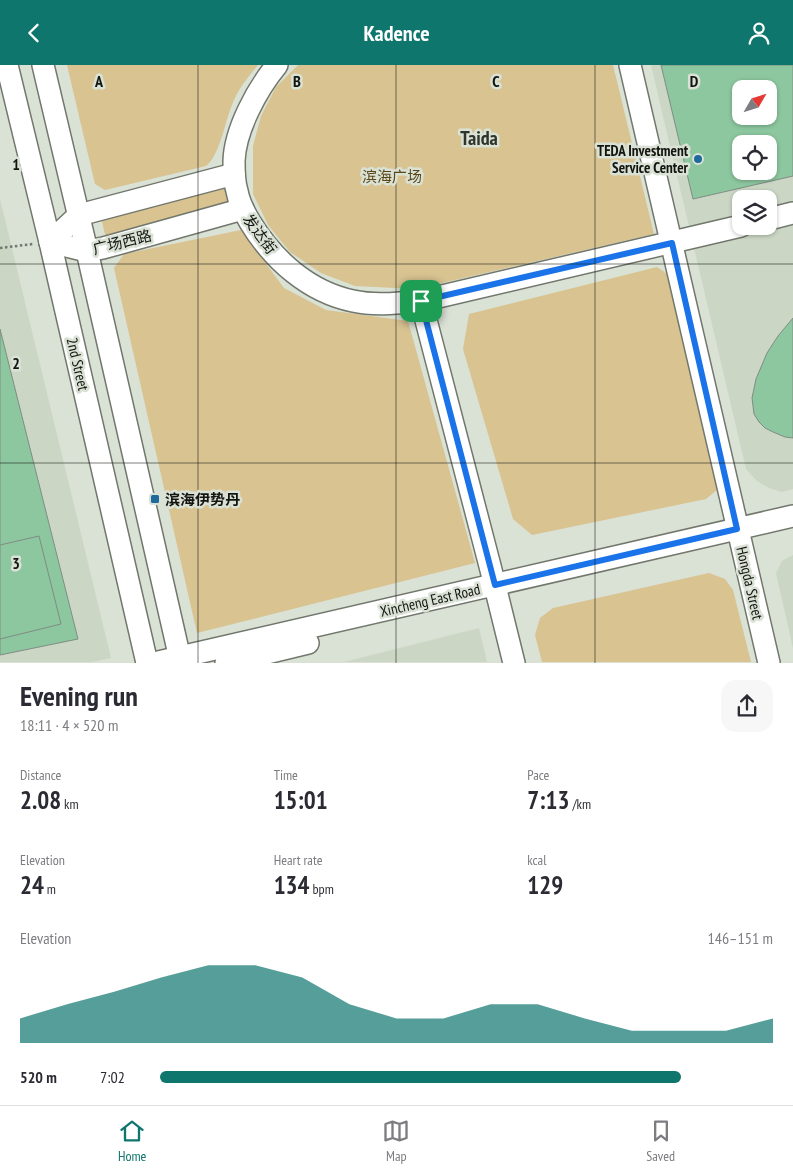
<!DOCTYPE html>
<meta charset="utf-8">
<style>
body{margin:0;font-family:"PT Sans Narrow","Noto Sans SC",sans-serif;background:#f7f7f7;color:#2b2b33;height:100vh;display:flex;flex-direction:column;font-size:19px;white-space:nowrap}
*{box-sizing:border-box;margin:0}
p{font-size:16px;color:#7c7c81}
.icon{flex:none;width:28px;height:28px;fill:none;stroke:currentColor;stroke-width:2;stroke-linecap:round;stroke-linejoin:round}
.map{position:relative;height:598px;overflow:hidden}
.details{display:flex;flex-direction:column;background:#fff;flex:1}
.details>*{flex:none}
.needle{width:32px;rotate:51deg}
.buttons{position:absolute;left:732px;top:15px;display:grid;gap:10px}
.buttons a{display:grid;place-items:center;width:45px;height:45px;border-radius:10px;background:#fff;box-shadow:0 1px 4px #0004;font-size:25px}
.pin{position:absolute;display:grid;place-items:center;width:42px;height:42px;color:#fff;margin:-21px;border-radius:10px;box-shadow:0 2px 8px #0006}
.round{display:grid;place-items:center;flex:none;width:52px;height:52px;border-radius:15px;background:#f7f7f7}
.summary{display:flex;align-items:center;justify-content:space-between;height:85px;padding:0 20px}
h1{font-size:28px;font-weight:800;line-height:38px}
.metrics{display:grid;grid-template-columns:repeat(3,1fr);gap:8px;height:85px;padding:5px 20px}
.metrics div{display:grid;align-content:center}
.metrics b{font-size:25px;font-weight:800}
.metrics small{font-size:14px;font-weight:400}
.metrics p{font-size:14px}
.chart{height:140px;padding:10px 20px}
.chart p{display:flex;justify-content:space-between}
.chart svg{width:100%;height:90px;margin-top:5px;fill:#0f766e;opacity:.7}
ul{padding:0 20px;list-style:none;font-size:16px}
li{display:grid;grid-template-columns:80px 60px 1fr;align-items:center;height:38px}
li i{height:12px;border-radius:6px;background:#0f766e}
header{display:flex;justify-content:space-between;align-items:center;height:65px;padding:0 20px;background:#0f766e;color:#fff;font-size:22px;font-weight:800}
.menu{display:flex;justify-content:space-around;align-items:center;height:70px;border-top:1px solid #e1e1e2;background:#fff;font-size:14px;color:#7c7c81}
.menu a{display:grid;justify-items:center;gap:2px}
.menu .on{color:#0f766e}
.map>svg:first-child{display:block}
</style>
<header><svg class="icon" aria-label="back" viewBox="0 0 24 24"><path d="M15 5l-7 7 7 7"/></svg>Kadence<svg class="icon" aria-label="person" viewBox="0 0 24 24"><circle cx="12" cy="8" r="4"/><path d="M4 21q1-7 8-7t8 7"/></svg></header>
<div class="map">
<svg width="793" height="598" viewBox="0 0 793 598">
<rect width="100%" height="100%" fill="#dae1d5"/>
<g fill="#cbd7c4" fill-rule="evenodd">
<path d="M651 0H793V424L782 427 769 423 757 416 746 404ZM741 24H769V51H741ZM741 79H769V106H741ZM741 134H769V161H741Z"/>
<path d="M0 134 111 593 92 597H0Z"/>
<path d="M793 490V583L776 508 782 496Z"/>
<path d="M479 563 487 597H344Z"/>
</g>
<g fill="#d8c391">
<path d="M67 0H258C248 12 237 25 232 40 225 56 220 90 206 101L105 125 95 119Z"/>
<path d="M298 0H613L654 169 416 224 355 221 321 208 290 187 268 160 253 129V81L261 51 276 22Z"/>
<path d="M220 107 232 152 109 186 98 140Z"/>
<path d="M241 165 284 223 326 245 408 256 475 498 197 568 114 203 124 189Z"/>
<path d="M657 202 669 210 717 425 706 434 532 470 513 454 463 284 469 249Z"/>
<path d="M709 508 725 514 733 525 751 597H542L535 570 540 553 553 543Z"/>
</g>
<g fill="#8cc79f" stroke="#808c84" fill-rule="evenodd">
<path d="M661 0H793V111L693 134ZM741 24H769V51H741ZM741 79H769V106H741Z"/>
<path d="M793 253V373L785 372 773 367 765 363 759 357 754 349 752 333 756 314 767 288 778 271Z"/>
<path d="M0 264 78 574 0 590Z"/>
<path d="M39 471 61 559 0 574V480Z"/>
</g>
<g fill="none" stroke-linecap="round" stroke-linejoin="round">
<defs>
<g id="secondary">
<path d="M7 0 50 177 147 598"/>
<path d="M43 0 87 186 181 598"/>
<path d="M277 0C257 24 235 65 234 96 234 106 234 117 237 126 239 138 244 147 250 157 273 195 309 227 353 236 375 241 399 238 421 236L741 161"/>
<path d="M630 0 769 598"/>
<path d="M769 154 793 148"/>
<path d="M50 177 79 150 234 109"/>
<path d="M50 177 87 186 103 183 243 144"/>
<path d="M421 236 490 501 514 598"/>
<path d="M154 598 793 451"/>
<path d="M226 598 308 578"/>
</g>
</defs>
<use href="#secondary" stroke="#71776c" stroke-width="24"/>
<path stroke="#737870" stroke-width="2.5" stroke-dasharray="2.5 2.5" stroke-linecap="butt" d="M0 183 33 179"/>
<use href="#secondary" stroke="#fff" stroke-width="21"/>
</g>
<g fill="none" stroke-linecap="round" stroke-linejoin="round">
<defs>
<path id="route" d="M672 178 737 464 495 520 421 236Z"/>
</defs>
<use href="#route" stroke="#fff" stroke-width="10"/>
<use href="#route" stroke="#1a73e8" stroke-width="6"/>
</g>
<path fill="none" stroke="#131511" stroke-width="1" stroke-opacity="0.55" d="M198 0V598M396 0V598M595 0V598M0 199H793M0 398H793"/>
<g fill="#1f6a9d" stroke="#dae1d5" stroke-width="2">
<circle cx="698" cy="94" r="5"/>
<rect x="150" y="429" width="10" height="10" rx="2.5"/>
</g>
<g text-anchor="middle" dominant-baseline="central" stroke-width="5" stroke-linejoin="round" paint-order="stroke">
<g font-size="15" font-weight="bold" fill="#131511" stroke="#dae1d5" text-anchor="end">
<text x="688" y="85">TEDA Investment<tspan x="688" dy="17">Service Center</tspan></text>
<text x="165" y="434" text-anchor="start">滨海伊势丹</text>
</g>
<g font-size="15" fill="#594718" stroke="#dae1d5">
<text x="392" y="111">滨海广场</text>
</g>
<g font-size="15" fill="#131511" stroke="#dae1d5">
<text transform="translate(260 169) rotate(54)">发达街</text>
<text transform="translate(122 177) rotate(-14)">广场西路</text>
<text transform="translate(78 299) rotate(77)">2nd Street</text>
<text transform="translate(750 518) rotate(77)">Hongda Street</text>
<text transform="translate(430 535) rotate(-13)">Xincheng East Road</text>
</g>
<g font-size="20" font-weight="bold" fill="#2f352b" stroke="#dae1d5">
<text x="479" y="73">Taida</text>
</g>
</g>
<g font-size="16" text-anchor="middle" font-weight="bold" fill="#131511" stroke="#dae1d5" stroke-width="5" stroke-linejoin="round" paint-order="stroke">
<text x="99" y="22">A</text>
<text x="297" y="22">B</text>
<text x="496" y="22">C</text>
<text x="694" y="22">D</text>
<text x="16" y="105">1</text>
<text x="16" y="304">2</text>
<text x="16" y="504">3</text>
</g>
</svg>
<div class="buttons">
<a><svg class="needle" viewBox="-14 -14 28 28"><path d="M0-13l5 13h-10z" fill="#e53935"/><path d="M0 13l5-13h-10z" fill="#7c7c81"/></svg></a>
<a><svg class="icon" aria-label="locate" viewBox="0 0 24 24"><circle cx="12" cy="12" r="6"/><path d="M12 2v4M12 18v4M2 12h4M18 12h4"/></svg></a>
<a><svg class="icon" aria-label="layers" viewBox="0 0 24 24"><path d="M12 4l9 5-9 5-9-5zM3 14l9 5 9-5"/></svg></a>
</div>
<div class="pin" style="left:421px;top:236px;background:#1e9e55"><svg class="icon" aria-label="arrive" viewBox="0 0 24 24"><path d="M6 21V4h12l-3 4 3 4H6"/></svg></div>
</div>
<section class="details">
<div class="summary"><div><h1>Evening run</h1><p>18:11 · 4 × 520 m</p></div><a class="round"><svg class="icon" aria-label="share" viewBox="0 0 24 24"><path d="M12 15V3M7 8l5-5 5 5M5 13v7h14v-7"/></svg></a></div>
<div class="metrics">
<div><p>Distance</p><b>2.08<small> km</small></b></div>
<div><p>Time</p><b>15:01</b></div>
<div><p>Pace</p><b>7:13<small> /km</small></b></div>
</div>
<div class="metrics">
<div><p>Elevation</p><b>24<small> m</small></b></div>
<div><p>Heart rate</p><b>134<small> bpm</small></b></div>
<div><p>kcal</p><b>129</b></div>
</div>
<div class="chart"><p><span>Elevation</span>146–151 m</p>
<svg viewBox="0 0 160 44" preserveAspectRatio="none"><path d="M0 44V32L10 25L20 19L30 12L40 6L50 6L60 12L70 25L80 32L90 32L100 25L110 25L120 32L130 38L140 38L150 38L160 32V44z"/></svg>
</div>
<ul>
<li><b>520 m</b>7:02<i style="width:85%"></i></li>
</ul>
</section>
<nav class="menu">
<a class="on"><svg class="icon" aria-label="home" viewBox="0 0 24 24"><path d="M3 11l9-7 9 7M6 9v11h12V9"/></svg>Home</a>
<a><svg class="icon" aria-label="map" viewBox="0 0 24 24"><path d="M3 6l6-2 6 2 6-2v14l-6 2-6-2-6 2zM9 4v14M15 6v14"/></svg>Map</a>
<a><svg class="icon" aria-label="saved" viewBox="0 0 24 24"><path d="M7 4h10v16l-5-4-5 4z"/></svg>Saved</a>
</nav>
